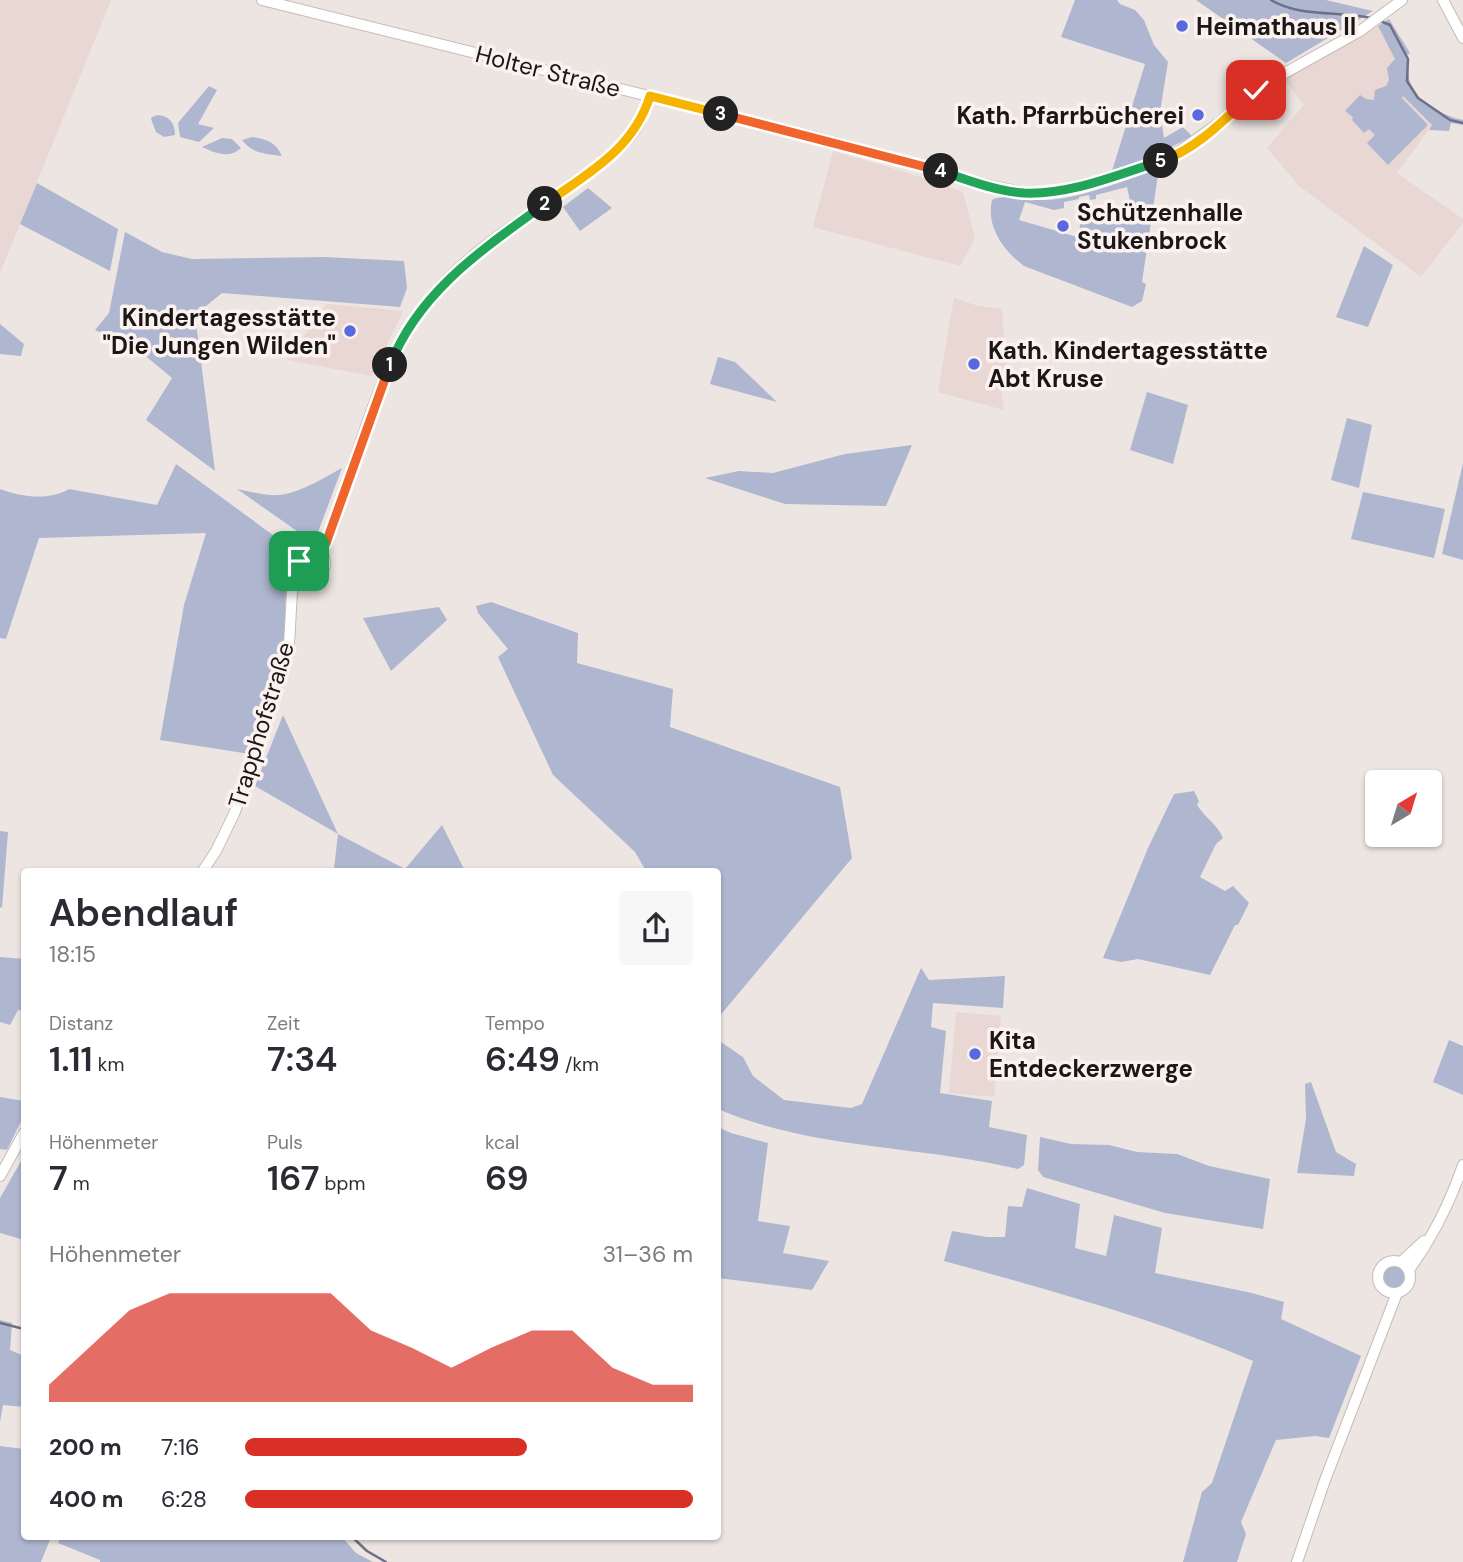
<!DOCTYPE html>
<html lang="de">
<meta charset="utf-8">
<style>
body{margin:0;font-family:"DM Sans",sans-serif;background:#f7f7f7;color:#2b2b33;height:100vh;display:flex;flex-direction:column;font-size:26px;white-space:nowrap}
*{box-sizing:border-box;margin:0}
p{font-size:23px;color:#7c7c81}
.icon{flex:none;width:38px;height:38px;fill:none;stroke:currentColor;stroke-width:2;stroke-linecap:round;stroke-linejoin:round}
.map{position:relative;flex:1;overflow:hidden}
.drawer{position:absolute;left:21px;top:868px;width:700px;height:672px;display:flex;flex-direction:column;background:#fff;border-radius:7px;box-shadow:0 2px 5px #0004}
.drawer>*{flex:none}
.needle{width:46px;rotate:38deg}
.buttons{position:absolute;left:1365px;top:770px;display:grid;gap:14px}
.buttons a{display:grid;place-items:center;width:77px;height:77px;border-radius:7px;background:#fff;box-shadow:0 2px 5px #0004;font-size:35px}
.pin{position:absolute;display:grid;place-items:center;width:60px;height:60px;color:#fff;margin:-30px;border-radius:14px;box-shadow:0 4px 10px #0006}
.km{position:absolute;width:35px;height:35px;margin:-18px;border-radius:50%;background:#222;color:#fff;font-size:19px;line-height:35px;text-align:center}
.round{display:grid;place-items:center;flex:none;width:74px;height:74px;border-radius:7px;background:#f7f7f7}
.headline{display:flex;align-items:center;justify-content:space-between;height:119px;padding:0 28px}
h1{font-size:38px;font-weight:600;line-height:52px}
.metrics{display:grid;grid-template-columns:repeat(3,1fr);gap:10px;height:119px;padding:7px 28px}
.metrics div{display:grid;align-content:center}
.metrics b{font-size:35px;font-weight:600}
.metrics small{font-size:19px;font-weight:400}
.metrics p{font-size:19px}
.chart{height:196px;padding:14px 28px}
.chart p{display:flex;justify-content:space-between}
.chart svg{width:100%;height:126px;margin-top:7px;fill:#d93025;opacity:.7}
ul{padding:0 28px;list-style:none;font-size:23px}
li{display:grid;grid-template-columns:112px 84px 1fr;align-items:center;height:52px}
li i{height:18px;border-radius:9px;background:#d93025}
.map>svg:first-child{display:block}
</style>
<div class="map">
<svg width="1463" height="1562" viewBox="0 0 1463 1562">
<rect width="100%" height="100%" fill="#ede5e2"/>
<g fill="#e8d7d3">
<path d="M0 0H111L0 273Z"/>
<path d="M1378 26 1395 57 1404 96 1432 125 1397 173 1463 219V223L1421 277 1299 186 1267 148 1304 105 1283 78Z"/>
<path d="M833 151 905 172 963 192 975 238 960 266 813 227Z"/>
<path d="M954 298 978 306 1002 309 1007 390H1001L1004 410 938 392Z"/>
<path d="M327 304 403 311 372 376 287 360Z"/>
<path d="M956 1012 1001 1016 994 1097 949 1093Z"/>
</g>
<g fill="#afb6d0" fill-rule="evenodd">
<path d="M1075 0H1117L1120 4 1135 10 1144 20 1154 45 1168 62 1160 112 1164 138 1183 127 1192 136 1155 156 1112 171 1145 64 1061 37Z"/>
<path d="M1196 0H1326L1373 11 1286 63Z"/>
<path d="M1389 19 1410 53 1407 55C1408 62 1408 70 1409 78 1413 101 1443 116 1463 120V125L1451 123 1449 131 1429 130 1432 125 1403 96 1402 98 1428 125 1388 165 1367 143 1375 135 1369 129 1364 133 1352 120 1353 117 1345 111 1360 95 1366 99 1374 100 1375 90 1386 86 1389 80 1387 68 1395 59 1378 26Z"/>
<path d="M209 86 217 90 198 124 214 128 199 142 180 137 178 123Z"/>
<path d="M158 115C170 116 175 124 175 135L164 137 156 132 151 119 152 117Z"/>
<path d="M252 137C266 139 276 142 282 156 265 153 254 155 242 140Z"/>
<path d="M222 138 232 139 241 148C230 159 214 153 202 147Z"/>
<path d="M1163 167 1162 173 1158 175 1142 282 1146 284 1142 301 1132 307 1024 266C1003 250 986 227 992 200 1004 193 1030 201 1046 200 1085 198 1126 179 1163 167ZM1127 187 1132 210 1094 220 1082 219 1077 237 1019 220 1025 202 1054 210 1064 208V202L1079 199V197L1089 195 1090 200 1096 199V195Z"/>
<path d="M37 183 118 229 110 271 20 224Z"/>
<path d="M588 188 612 208 580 231 563 207Z"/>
<path d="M125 232 162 252 192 259 325 257 404 261 407 288 400 307 222 293 195 315 215 471 146 420 172 378 135 347 95 330 109 313Z"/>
<path d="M1364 246 1393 265 1368 327 1336 317Z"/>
<path d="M0 324 24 344 21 356 0 354Z"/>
<path d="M718 357 735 362 777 402 710 384Z"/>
<path d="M1147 392 1188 405 1173 464 1130 450Z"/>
<path d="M1347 418 1372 425 1359 488 1331 480Z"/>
<path d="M912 445 886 506 785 504 705 478 739 471 773 473 845 454Z"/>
<path d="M1463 463V560L1442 554Z"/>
<path d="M176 464 277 538 290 555 293 576 286 590 284 644 250 754 160 740 184 605 206 533 39 538 6 639 0 638V489C21 497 49 501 69 489L157 505Z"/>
<path d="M342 468 317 535 311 538 304 536 237 489C247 491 259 494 270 495 295 497 321 479 342 468Z"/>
<path d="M1363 492 1445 509 1434 558 1351 539Z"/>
<path d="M491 602 578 633 577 663 673 689 670 727 840 787 852 858 718 1018V872L646 871 635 852 553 775 498 657 508 649 478 613 476 606Z"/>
<path d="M439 607 447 620 391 671 363 618Z"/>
<path d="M283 715 338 834 405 869 442 825 465 871 338 872 334 869 338 834 255 786Z"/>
<path d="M1194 791 1199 801 1197 805C1205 818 1218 825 1223 838L1216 844 1200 877 1225 891 1233 886 1249 903 1238 925H1235L1210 975 1138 959 1121 962 1103 958 1148 848 1174 794Z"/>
<path d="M0 831 8 832 2 908 0 907Z"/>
<path d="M0 957 24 959V1011L18 1010 10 1025 0 1022Z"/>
<path d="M921 968 929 980 1005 976 1003 1008 933 1003 931 1027 946 1031 940 1093 992 1101 989 1127 1027 1135 1024 1165 1018 1169C918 1145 813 1150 718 1109V1040L743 1057 753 1076 784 1100 851 1108 862 1104Z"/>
<path d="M1449 1040 1463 1046V1095L1433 1082Z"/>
<path d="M1311 1082 1336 1152 1356 1164 1354 1176 1297 1173 1306 1119 1305 1084Z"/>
<path d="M0 1097 24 1101V1115L7 1150 0 1149Z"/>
<path d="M718 1127 731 1133 768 1143 758 1221 790 1226 783 1253 829 1261 812 1290 718 1278Z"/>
<path d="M1040 1137 1071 1144 1109 1145 1137 1152 1177 1154 1209 1166 1270 1179 1263 1229 1165 1213 1043 1177 1038 1170Z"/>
<path d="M24 1156V1240L0 1233V1198Z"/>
<path d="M1027 1188 1080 1204 1075 1248 1106 1256 1114 1215 1162 1228 1155 1273 1252 1293 1284 1302 1281 1319 1361 1356 1329 1438 1315 1436 1276 1440 1241 1522 1246 1534 1237 1562H1183L1202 1492 1212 1483 1253 1361C1153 1318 1049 1290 944 1261L952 1231 987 1237H1005L1008 1206 1022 1207Z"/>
<circle cx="1394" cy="1277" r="11"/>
<path d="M0 1320 12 1323 10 1350 24 1356V1407L3 1405 0 1422Z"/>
<path d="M0 1446 24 1449V1536L51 1537 41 1562H0Z"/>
<path d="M61 1536 342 1537 356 1553 373 1562H100V1560L58 1543Z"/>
</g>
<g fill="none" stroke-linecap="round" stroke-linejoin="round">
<g stroke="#6c7187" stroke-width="2.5">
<path d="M1271 0C1298 17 1340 11 1371 18"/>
<path d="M1380 21 1390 25 1408 59 1407 81 1418 98 1450 120 1463 123"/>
<path d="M0 1323 24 1329"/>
<path d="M351 1536 367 1551 386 1562"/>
</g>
<defs>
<g id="secondary">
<path d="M262 0 834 142 980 183 1025 193 1048 192 1101 181 1170 158 1219 123 1258 88 1360 31 1402 0"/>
<path d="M1443 0 1463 38"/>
<circle cx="312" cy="563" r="13"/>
<path d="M320 553 333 527C361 446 382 350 441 286 478 245 535 212 579 179 599 165 621 151 635 130 642 120 646 108 650 96"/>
<path d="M202 872 216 851 234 814 250 772 289 645 292 591 303 573"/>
<path d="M0 1176 24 1133"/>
<circle cx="1394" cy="1277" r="16"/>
<path d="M1401 1262 1424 1241"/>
<path d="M1409 1270C1433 1237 1450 1203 1463 1165"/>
<path d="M1297 1562 1325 1480 1397 1293"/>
</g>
</defs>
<use href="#secondary" stroke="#c4bcba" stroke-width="12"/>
<use href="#secondary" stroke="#fff" stroke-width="10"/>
</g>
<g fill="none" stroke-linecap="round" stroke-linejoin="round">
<defs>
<path id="split-1" d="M299 561 307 551 320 553 326 543 390 365"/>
<path id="split-2" d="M390 365C419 291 483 249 545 204"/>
<path id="split-3" d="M545 204C588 173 633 150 650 96L721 114"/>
<path id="split-4" d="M721 114 941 171"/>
<path id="split-5" d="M941 171C967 180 996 191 1024 193 1070 195 1117 175 1161 161"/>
<path id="split-6" d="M1161 161C1198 149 1228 116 1256 90"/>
</defs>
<use href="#split-1" stroke="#fff" stroke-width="14"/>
<use href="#split-2" stroke="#fff" stroke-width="14"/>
<use href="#split-3" stroke="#fff" stroke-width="14"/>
<use href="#split-4" stroke="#fff" stroke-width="14"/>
<use href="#split-5" stroke="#fff" stroke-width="14"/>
<use href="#split-6" stroke="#fff" stroke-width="14"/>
<use href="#split-1" stroke="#f0652b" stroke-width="9"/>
<use href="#split-2" stroke="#22a559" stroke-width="9"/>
<use href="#split-3" stroke="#f5b400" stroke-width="9"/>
<use href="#split-4" stroke="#f0652b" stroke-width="9"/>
<use href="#split-5" stroke="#22a559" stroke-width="9"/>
<use href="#split-6" stroke="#f5b400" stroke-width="9"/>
</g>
<g fill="#5869e0" stroke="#fbf2f0" stroke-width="2.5">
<circle cx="1182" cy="26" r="7"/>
<circle cx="1198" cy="115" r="7"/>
<circle cx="1063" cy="226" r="7"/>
<circle cx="350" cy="331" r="7"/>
<circle cx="974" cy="364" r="7"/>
<circle cx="975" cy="1054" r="7"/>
</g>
<g text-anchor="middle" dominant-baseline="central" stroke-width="7" stroke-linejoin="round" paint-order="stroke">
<g font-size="24" font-weight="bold" fill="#1a1716" stroke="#fbf2f0" text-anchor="start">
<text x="1196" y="26">Heimathaus II</text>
<text x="1184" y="115" text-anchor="end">Kath. Pfarrbücherei</text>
<text x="1077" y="212">Schützenhalle<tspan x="1077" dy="28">Stukenbrock</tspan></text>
<text x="336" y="317" text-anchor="end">Kindertagesstätte<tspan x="336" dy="28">"Die Jungen Wilden"</tspan></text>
<text x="988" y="350">Kath. Kindertagesstätte<tspan x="988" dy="28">Abt Kruse</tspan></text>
<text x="989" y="1040">Kita<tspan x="989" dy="28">Entdeckerzwerge</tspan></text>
</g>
<g font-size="24" fill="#1a1716" stroke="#fbf2f0">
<text transform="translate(548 71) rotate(14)">Holter Straße</text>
<text transform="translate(261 725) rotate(-73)">Trapphofstraße</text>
</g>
</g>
</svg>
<div class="buttons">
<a><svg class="needle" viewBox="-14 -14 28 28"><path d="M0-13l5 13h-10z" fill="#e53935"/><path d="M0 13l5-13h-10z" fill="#7c7c81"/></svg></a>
</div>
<div class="pin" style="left:299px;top:561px;background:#1e9e55"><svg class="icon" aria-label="arrive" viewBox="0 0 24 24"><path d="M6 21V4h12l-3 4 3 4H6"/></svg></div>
<div class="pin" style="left:1256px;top:90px;background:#d93025"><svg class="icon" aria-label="check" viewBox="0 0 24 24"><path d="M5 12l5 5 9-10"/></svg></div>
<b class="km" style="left:390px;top:365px">1</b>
<b class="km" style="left:545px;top:204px">2</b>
<b class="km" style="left:721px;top:114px">3</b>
<b class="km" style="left:941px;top:171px">4</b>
<b class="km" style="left:1161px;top:161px">5</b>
<section class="drawer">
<div class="headline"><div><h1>Abendlauf</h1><p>18:15</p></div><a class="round"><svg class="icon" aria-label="share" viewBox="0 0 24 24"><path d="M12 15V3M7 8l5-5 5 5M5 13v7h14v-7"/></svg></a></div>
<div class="metrics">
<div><p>Distanz</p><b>1.11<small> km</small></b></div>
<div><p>Zeit</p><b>7:34</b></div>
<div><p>Tempo</p><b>6:49<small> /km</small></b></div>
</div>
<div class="metrics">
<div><p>Höhenmeter</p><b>7<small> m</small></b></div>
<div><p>Puls</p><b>167<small> bpm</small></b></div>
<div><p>kcal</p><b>69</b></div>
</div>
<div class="chart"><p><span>Höhenmeter</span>31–36 m</p>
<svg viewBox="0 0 160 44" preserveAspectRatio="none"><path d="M0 44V38L10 25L20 12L30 6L40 6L50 6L60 6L70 6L80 19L90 25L100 32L110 25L120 19L130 19L140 32L150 38L160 38V44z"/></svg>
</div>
<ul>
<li><b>200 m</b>7:16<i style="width:63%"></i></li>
<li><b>400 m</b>6:28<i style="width:100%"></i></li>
</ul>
</section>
</div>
